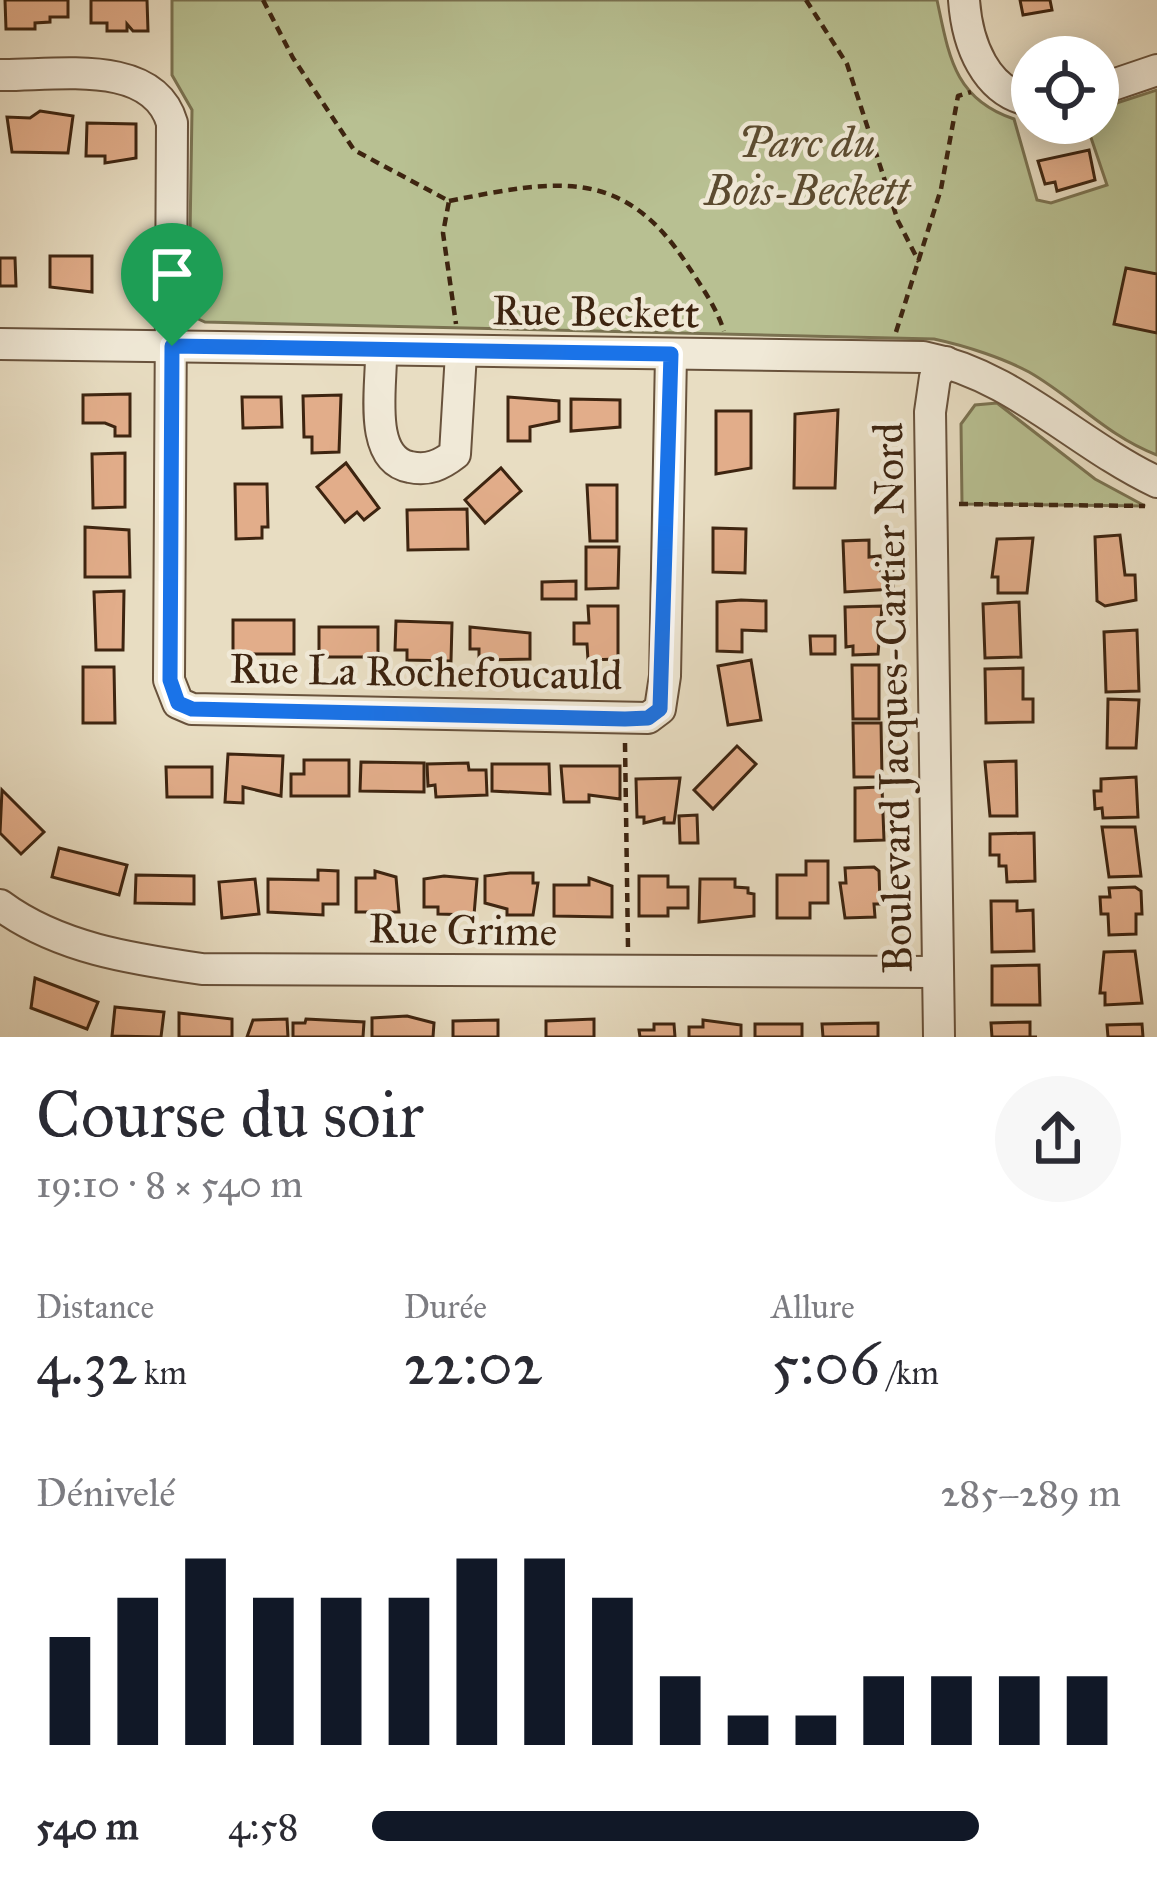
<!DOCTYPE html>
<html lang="fr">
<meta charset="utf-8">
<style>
body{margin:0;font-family:"IM FELL Great Primer",serif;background:#f7f7f7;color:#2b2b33;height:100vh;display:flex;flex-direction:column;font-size:45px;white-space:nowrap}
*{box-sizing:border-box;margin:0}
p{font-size:39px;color:#7c7c81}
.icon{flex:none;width:66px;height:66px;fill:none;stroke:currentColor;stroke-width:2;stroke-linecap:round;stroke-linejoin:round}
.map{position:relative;height:1037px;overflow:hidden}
.panel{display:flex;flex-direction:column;background:#fff;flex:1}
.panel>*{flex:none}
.buttons{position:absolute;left:1011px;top:36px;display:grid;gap:24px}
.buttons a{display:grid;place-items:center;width:108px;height:108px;border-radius:50%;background:#fff;box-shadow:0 6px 30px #0003;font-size:60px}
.pin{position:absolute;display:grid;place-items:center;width:102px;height:102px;color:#fff;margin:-123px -51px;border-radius:50% 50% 50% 0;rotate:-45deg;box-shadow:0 0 12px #0007}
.pin .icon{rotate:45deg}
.round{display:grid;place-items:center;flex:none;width:126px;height:126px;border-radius:63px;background:#f7f7f7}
.head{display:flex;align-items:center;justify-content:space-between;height:204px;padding:0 36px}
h1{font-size:66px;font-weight:600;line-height:90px}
.stats{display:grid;grid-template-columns:repeat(3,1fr);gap:18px;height:204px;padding:12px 36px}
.stats div{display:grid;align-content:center}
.stats b{font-size:60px;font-weight:600}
.stats small{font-size:33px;font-weight:400}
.stats p{font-size:33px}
.chart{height:336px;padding:24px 36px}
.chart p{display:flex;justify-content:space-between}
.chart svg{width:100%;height:216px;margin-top:12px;stroke:#111827;stroke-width:6}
ul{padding:0 36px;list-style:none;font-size:39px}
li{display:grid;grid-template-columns:192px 144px 1fr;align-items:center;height:90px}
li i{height:30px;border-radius:15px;background:#111827}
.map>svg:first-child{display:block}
</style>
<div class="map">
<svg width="1157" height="1037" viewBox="0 0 1157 1037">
<rect width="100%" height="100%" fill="#e8ddc2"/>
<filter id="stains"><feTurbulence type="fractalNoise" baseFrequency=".00167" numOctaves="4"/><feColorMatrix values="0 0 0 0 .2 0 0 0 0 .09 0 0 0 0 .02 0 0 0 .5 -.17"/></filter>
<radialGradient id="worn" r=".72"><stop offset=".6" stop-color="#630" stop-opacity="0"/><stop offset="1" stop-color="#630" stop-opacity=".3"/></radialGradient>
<g fill="#b8c092" stroke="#7a7251" stroke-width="3">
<path d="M172 0H937C949 56 954 99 1014 119L1037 200 1051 203 1107 185 1086 123H1098V109L1157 90V455C1107 436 1073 397 1029 372 1005 359 967 346 934 339L205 322 196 318 189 298 192 110 172 75Z"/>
<path d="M997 403 1095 479 1145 506 962 504 961 424 975 405Z"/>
</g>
<g fill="#e2ad8a" stroke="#3d2410" stroke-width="3">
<path d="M5 0H68V17H50V22L35 23V29H6Z"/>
<path d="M91 0H147L148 31H133L127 24V31H107V23H91Z"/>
<path d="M1020 0H1050L1052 10 1023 15Z"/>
<path d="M40 111 73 116 68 153 12 152 7 117 30 118Z"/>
<path d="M87 123 136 124V158L105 163V156H86Z"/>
<path d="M1089 150 1095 180 1057 191 1055 182 1045 184 1038 161Z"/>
<path d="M50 256H92V292L50 287Z"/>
<path d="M0 258H15L16 286H0Z"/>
<path d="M1126 268 1157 274V333L1114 324Z"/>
<path d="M130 394V436H115V427L105 423H83V395Z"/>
<path d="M341 395 339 452 312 453V437H304L303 396Z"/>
<path d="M242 397H281L282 427 243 428Z"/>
<path d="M508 397 559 401V421L530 427V441H508Z"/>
<path d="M571 399 620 400V427L571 431Z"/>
<path d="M838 410 835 488H794L795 414Z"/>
<path d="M716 411H751V468L716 474Z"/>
<path d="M125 453V507L93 508 92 454Z"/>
<path d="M346 463 379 508 364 520 357 512 345 522 317 487Z"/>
<path d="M501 468 521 491 485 523 465 500Z"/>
<path d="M235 484H267L268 527H262V538L236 539Z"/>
<path d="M587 485H617V541H590Z"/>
<path d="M467 509 468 549 408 550 407 510Z"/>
<path d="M85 527 129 530 130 577H85Z"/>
<path d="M713 528 746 529 745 573 713 572Z"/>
<path d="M1120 535 1125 575H1135L1136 600 1105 606 1097 601 1095 537Z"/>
<path d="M1033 538 1027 593H998V577H992L997 539Z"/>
<path d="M869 540V557L880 556 881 573 893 572V589L845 592 843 541Z"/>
<path d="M586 547H619L618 588 586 589Z"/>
<path d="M576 581V599H542V582Z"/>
<path d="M124 591 123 650H96L94 592Z"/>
<path d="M741 600 766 601V631L742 630V652L717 651V602Z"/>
<path d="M1019 602 1021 657 985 658 983 604Z"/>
<path d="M588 606H618V659L588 660 587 644H574V623H589Z"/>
<path d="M882 606 878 654 853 655V646L846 647 845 607Z"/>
<rect x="233" y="620" width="61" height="34"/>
<path d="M396 621 452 623 451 661 407 660V650H395Z"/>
<rect x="319" y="627" width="59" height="30"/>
<path d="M470 627 530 633V659L479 660V649H470Z"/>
<path d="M1137 630 1139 691 1106 692 1104 632Z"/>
<path d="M810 636H835V654H811Z"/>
<path d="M751 660 761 720 728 725 718 666Z"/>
<path d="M852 665H879V719H853Z"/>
<path d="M83 667H114L115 723H83Z"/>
<path d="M1023 668V699H1033V722L986 723 985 669Z"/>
<path d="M1108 699 1139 700 1136 748H1107Z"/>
<path d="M853 723H881L882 777H854Z"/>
<path d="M737 746 756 764 713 809 694 790Z"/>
<path d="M228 754 283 756 281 796 243 787V803L225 802Z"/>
<path d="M304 760H349V796H291V774H304Z"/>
<path d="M1016 761 1017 816H990L985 762Z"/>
<path d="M361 762 424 763V792L360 791Z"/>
<path d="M468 763 469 770H486L487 795 436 797 435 785 428 786 427 764Z"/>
<path d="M492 764H549L550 794 492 791Z"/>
<path d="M561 766H620V799L589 795V802H564Z"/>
<path d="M166 767H212V797H167Z"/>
<path d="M1136 777 1138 817 1103 818 1102 808 1095 809 1094 791H1101V779Z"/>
<path d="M680 778 674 823H664V818L644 823V817H637L636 779Z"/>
<path d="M882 787 884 840 855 841V788Z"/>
<path d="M2 790 44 832 21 854 0 833Z"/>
<path d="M697 815 698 843H680L679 816Z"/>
<path d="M1102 827H1135L1141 876 1109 877Z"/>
<path d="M1034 833 1035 881 1007 882 1006 866H999V855H990V834Z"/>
<path d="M59 848 127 865 119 895 52 877Z"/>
<path d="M806 861H828V903H810V918H777V875H806Z"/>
<path d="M874 867 879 871 880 904H874L875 917 845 918 840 883H846L845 868Z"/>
<path d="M318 870 338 871V904H323V915L268 912V879L318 880Z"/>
<path d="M375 871 396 877 399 912H356V878H375Z"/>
<path d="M510 873H533V883H538L533 915H507V909L485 903V876Z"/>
<path d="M136 875 194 876V904L135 903Z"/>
<path d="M444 876 477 879 474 915 438 914V907H424V879Z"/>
<path d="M639 876H668V887H688V908H668V916H639Z"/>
<path d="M589 878 612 886V917L554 916V885H589Z"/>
<path d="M255 879 259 914 222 918 219 882Z"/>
<path d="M700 879H735V887L748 888V893L754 894V916L699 922Z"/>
<path d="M1135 887 1141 891 1142 914H1136V934L1109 935 1108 914H1101L1100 897H1110L1109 888Z"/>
<path d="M991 901H1017V911L1033 910 1034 951 992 952Z"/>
<path d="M1135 951 1142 1003 1105 1005V993H1100L1104 952Z"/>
<path d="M1039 965 1040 1005H992V966Z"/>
<path d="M35 978 98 1002 87 1029 31 1008Z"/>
<path d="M115 1007 164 1012 161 1037 112 1036Z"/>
<path d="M179 1013 232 1019V1037H179Z"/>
<path d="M407 1016 434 1023 433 1037H372V1018Z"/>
<path d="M287 1019 288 1037H247L253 1020Z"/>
<path d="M306 1019 364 1022 363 1037H293V1023H305Z"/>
<path d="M594 1019V1037H546V1021Z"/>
<path d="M498 1020V1037H453V1021Z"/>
<path d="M703 1020 741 1025V1037H689V1027H703Z"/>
<path d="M1030 1022V1037H1037H992L991 1023Z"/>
<path d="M878 1023V1037H823L822 1024Z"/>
<path d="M654 1024H674L675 1037H640L639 1030H654Z"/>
<rect x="755" y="1024" width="47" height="13"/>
<path d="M1142 1024 1143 1037H1108L1107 1025Z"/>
</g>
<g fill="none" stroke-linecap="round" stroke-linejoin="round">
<defs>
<g id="minor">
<path d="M964 0C967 43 985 93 1032 101"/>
<path d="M0 75C54 76 153 57 172 123L169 680 178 703 192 709 648 718 660 709 665 676 671 354"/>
<path d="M1098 90 1157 70"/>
<path d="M0 344 923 357C1014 375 1075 443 1157 482"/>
<path d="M381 352C382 384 367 459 410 467 428 471 441 465 455 454L461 353"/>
<path d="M0 905C58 948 132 959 202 969L938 972"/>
<path d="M939 1037 930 412 935 377 946 362"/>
</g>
</defs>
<use href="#minor" stroke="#68523c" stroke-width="34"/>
<g stroke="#3d2410" stroke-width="4.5" stroke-dasharray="9 6" stroke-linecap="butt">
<path d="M263 0 293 58 354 150 449 201 443 233 456 324"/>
<path d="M806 0 847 64 898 221 919 262"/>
<path d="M449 201C555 180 624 165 688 266 702 287 716 307 724 331"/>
<path d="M896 332 941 189 958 96 971 92"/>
<path d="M959 504 1145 506"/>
<path d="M625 743 628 947"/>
</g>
<use href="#minor" stroke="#f0e9d7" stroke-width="30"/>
</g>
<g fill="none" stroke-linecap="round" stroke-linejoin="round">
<defs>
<path id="route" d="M172 346 671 354 660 709 648 718 625 719 192 709 178 703 170 680Z"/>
</defs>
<use href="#route" stroke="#fff" stroke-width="24"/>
<use href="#route" stroke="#1a73e8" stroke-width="15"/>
</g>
<g text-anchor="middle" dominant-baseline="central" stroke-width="9" stroke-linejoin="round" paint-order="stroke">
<g font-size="42" font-style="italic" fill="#5c4b30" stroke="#f0e9d7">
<text x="807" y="143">Parc du<tspan x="807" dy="48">Bois-Beckett</tspan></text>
</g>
<g font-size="42" fill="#3d2410" stroke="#f0e9d7">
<text transform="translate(596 312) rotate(1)">Rue Beckett</text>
<text transform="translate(426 672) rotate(1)">Rue La Rochefoucauld</text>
<text transform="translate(893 698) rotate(-91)">Boulevard Jacques-Cartier Nord</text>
<text transform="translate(463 930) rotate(1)">Rue Grime</text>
</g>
</g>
<rect width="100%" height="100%" filter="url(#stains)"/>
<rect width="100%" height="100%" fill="url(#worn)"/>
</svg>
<div class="buttons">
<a><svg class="icon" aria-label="locate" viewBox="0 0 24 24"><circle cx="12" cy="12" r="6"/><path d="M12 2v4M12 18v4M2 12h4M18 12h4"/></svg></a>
</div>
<div class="pin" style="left:172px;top:346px;background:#1e9e55"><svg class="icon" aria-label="arrive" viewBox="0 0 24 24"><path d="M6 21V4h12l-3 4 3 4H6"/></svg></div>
</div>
<section class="panel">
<div class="head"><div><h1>Course du soir</h1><p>19:10 · 8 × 540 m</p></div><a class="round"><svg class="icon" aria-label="share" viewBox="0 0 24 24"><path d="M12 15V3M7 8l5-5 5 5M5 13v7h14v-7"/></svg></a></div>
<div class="stats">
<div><p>Distance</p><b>4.32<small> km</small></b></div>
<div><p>Durée</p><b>22:02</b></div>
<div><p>Allure</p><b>5:06<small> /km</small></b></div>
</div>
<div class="chart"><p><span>Dénivelé</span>285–289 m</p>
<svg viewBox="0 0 160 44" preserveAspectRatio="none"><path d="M5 44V22M15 44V14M25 44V6M35 44V14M45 44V14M55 44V14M65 44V6M75 44V6M85 44V14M95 44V30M105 44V38M115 44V38M125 44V30M135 44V30M145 44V30M155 44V30"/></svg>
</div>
<ul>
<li><b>540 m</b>4:58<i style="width:81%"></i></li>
</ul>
</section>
